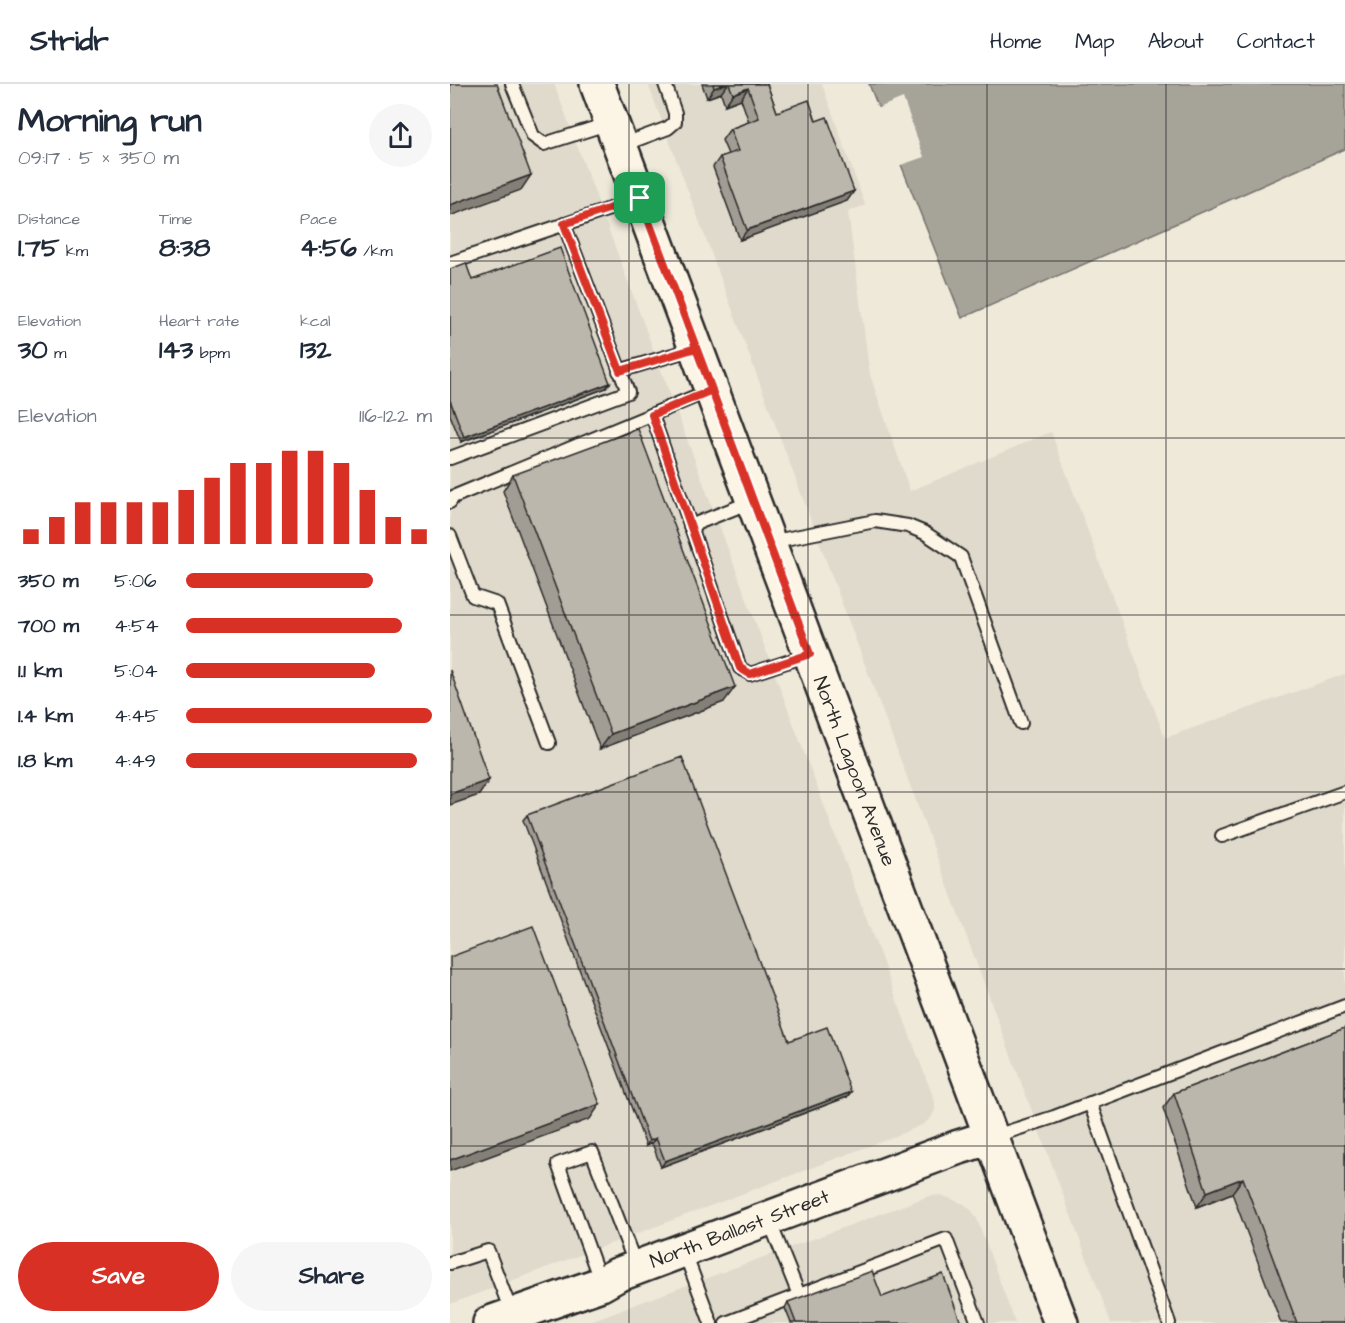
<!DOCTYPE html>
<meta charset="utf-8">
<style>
body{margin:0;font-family:"Architects Daughter",sans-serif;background:#f6f6f7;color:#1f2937;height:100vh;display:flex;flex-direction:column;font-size:22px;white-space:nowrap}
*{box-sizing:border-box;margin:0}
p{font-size:20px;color:#747a83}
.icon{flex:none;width:33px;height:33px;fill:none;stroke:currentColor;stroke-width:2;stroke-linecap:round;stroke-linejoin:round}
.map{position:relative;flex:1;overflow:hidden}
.side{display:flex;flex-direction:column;background:#fff;width:450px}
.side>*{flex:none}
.pin{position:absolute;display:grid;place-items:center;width:51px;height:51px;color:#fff;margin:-26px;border-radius:12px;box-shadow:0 3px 9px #0006}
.round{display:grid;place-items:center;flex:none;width:63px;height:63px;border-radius:32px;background:#f6f6f7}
.overview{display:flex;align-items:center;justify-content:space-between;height:102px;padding:0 18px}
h1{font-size:33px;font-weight:700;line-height:45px}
.figures{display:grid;grid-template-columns:repeat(3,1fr);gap:9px;height:102px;padding:6px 18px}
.figures div{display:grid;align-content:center}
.figures b{font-size:26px;font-weight:700}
.figures small{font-size:16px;font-weight:400}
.figures p{font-size:16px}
.chart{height:168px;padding:12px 18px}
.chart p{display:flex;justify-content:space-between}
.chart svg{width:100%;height:108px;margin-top:6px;stroke:#d93025;stroke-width:6}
.cta{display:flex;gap:12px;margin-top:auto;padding:12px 18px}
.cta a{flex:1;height:69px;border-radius:36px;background:#d93025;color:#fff;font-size:24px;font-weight:700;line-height:69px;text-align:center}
.cta a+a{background:#f6f6f7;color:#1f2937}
ul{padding:0 18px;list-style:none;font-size:20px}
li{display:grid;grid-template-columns:96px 72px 1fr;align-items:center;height:45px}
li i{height:15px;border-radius:8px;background:#d93025}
header{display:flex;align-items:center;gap:36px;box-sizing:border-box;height:84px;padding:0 30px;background:#fff;border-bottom:2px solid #e0e1e3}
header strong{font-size:28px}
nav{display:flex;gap:33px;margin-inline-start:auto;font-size:21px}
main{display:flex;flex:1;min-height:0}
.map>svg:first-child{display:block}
</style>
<header>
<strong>Stridr</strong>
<nav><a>Home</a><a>Map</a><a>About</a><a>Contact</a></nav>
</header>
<main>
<section class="side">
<div class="overview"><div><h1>Morning run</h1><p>09:17 · 5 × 350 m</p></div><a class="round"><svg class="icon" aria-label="share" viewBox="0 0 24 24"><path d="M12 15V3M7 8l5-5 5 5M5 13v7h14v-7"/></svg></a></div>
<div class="figures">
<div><p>Distance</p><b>1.75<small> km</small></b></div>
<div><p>Time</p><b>8:38</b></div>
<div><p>Pace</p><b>4:56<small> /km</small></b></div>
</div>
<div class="figures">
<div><p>Elevation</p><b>30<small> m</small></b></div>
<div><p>Heart rate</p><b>143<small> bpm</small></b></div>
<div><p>kcal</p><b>132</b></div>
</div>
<div class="chart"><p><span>Elevation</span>116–122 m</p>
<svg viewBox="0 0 160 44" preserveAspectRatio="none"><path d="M5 44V38M15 44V33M25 44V27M35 44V27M45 44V27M55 44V27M65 44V22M75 44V17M85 44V11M95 44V11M105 44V6M115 44V6M125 44V11M135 44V22M145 44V33M155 44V38"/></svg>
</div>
<ul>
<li><b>350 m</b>5:06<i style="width:76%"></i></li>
<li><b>700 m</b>4:54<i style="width:88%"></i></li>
<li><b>1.1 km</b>5:04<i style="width:77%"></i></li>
<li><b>1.4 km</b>4:45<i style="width:100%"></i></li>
<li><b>1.8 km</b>4:49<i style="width:94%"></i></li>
</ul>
<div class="cta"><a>Save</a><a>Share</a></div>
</section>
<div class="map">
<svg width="895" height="1239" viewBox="0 0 895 1239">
<rect width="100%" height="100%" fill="#efe9da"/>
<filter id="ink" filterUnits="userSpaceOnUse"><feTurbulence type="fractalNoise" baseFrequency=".0167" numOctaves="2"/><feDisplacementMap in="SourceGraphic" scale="12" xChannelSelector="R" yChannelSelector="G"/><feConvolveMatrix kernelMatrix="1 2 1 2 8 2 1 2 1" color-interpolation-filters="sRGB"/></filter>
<g filter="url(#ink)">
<g fill="#e0dacc">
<path d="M0 0H104L485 1018V1026L481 1034 474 1040 446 1052 0 1220Z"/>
<path d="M198 0H372L415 121 398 128 420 291 460 407 601 348 715 654 895 590V1239H661Z"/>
<path d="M491 1111 514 1120 522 1127 527 1135 565 1239H135L479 1112Z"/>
</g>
<path fill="#a6a399" stroke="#75736d" stroke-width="1.5" d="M419 0H895V65L512 234Z"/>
<path fill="#efe9da" d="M453 14 474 73 448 82 426 25Z"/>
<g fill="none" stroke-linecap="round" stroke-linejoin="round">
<defs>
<g id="lane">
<path d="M62 0 83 52 94 60 160 39"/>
<path d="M172 61 218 44 225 38V29L215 0"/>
<path d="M0 179 189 115"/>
<path d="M169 287 246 264"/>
<path d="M202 331 290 584 300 590 358 571"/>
<path d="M0 374 178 308 114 140"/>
<path d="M0 418 3 413 261 306"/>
<path d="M240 442 303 417"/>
<path d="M0 452 23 512 47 520 99 659"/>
<path d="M320 458 425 437 458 442 475 449 511 473 571 639"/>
<path d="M772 752 895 708"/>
<path d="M640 1019 719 1239"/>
<path d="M542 1053 604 1033 895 922"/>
<path d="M319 1136 349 1211"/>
<path d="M234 1167 261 1239"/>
<path d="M0 1179 38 1167 62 1230"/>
<path d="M151 1199 108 1080 142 1068 186 1182"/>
<path d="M276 1239 496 1155 528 1239"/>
</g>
<g id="secondary">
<path id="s1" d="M147 0 611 1239"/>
<path id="s2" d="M40 1239 151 1200 167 1191 506 1064 541 1053"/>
</g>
</defs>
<use href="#lane" stroke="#2b2b2b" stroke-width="16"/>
<use href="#secondary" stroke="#2b2b2b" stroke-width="38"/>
<use href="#lane" stroke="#fcf5e5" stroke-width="12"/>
<use href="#secondary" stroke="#fcf5e5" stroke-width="33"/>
</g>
<g fill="#a29d94" stroke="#2b2b2b" stroke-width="1.5">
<path d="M252 0H317L327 28 366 37 404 107 397 117 290 156 263 83 270 73 278 70 272 56 280 45 299 38 291 15 275 21 271 9 257 14Z"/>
<path d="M0 185 22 196 156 304 11 358 0 331Z"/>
<path d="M63 391 274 618 150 665 53 407Z"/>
<path d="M77 731 339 957 397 1013 211 1083 202 1059 196 1062 73 736Z"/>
<path d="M895 944V1239H831L782 1109 747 1123 713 1024 724 1009Z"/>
<path d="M432 1213 511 1239H341L335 1224 338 1218Z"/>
</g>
<g fill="#848078" stroke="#2b2b2b" stroke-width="1.5">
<path d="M275 0H278L271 9 257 14 264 4Z"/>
<path d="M298 4 291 15 275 21 283 10Z"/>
<path d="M81 91 71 106 0 132V121Z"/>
<path d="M404 107 397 117 290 156 297 146Z"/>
<path d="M160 299 156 304 11 358 14 353Z"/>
<path d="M285 603 274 618 150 665 161 650Z"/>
<path d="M39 696 29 711 0 721V710Z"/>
<path d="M401 1008 397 1013 211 1083 215 1077Z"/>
<path d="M150 1020 140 1035 0 1087V1076Z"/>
<path d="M206 1054 202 1059 196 1062 199 1057Z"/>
<path d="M793 1094 782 1109 747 1123 757 1108Z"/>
</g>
<g fill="#bcb7ac" stroke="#2b2b2b" stroke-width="1.5">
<path d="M0 0H47L81 91 0 121Z"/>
<path d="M263 0H275L264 4Z"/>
<path d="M279 0H317L327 28 359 16 366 37 377 33 404 107 297 146 270 73 288 67 280 45 309 34 298 4 283 10Z"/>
<path d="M110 164 160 299 14 353 0 316V185L16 179 22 196Z"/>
<path d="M188 345 285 603 161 650 63 391Z"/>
<path d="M0 586 39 696 0 710Z"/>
<path d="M232 673 339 957 377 943 401 1008 215 1077 206 1054 199 1057 77 731Z"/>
<path d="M83 842 150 1020 0 1076V873Z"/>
<path d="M895 944V1239H847L793 1094 757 1108 724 1009Z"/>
<path d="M422 1187 432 1213 493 1190 511 1239H346L338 1218Z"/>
</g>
</g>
<g fill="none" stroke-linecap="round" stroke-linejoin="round" filter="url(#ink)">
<defs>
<path id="route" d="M190 114 262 306 202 331 290 584 300 590 360 570C323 468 284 366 246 264L170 287 114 140 190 114"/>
</defs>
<use href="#route" stroke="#fff" stroke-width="12"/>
<use href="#route" stroke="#d93025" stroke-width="8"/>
</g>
<path fill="none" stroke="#2b2b2b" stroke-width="1.5" stroke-opacity="0.55" d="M179 0V1239M358 0V1239M537 0V1239M716 0V1239M0 177H895M0 354H895M0 531H895M0 708H895M0 885H895M0 1062H895"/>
<g text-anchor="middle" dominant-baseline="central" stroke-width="4.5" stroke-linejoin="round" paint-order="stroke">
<g font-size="20" fill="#2b2b2b" stroke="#fcf5e5">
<text stroke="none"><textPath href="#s1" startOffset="734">North Lagoon Avenue</textPath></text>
<text stroke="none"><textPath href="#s2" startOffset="267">North Ballast Street</textPath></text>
</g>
</g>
</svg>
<div class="pin" style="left:190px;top:114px;background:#1e9e55"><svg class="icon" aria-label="arrive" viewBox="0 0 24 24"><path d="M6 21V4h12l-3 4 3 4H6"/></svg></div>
</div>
</main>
